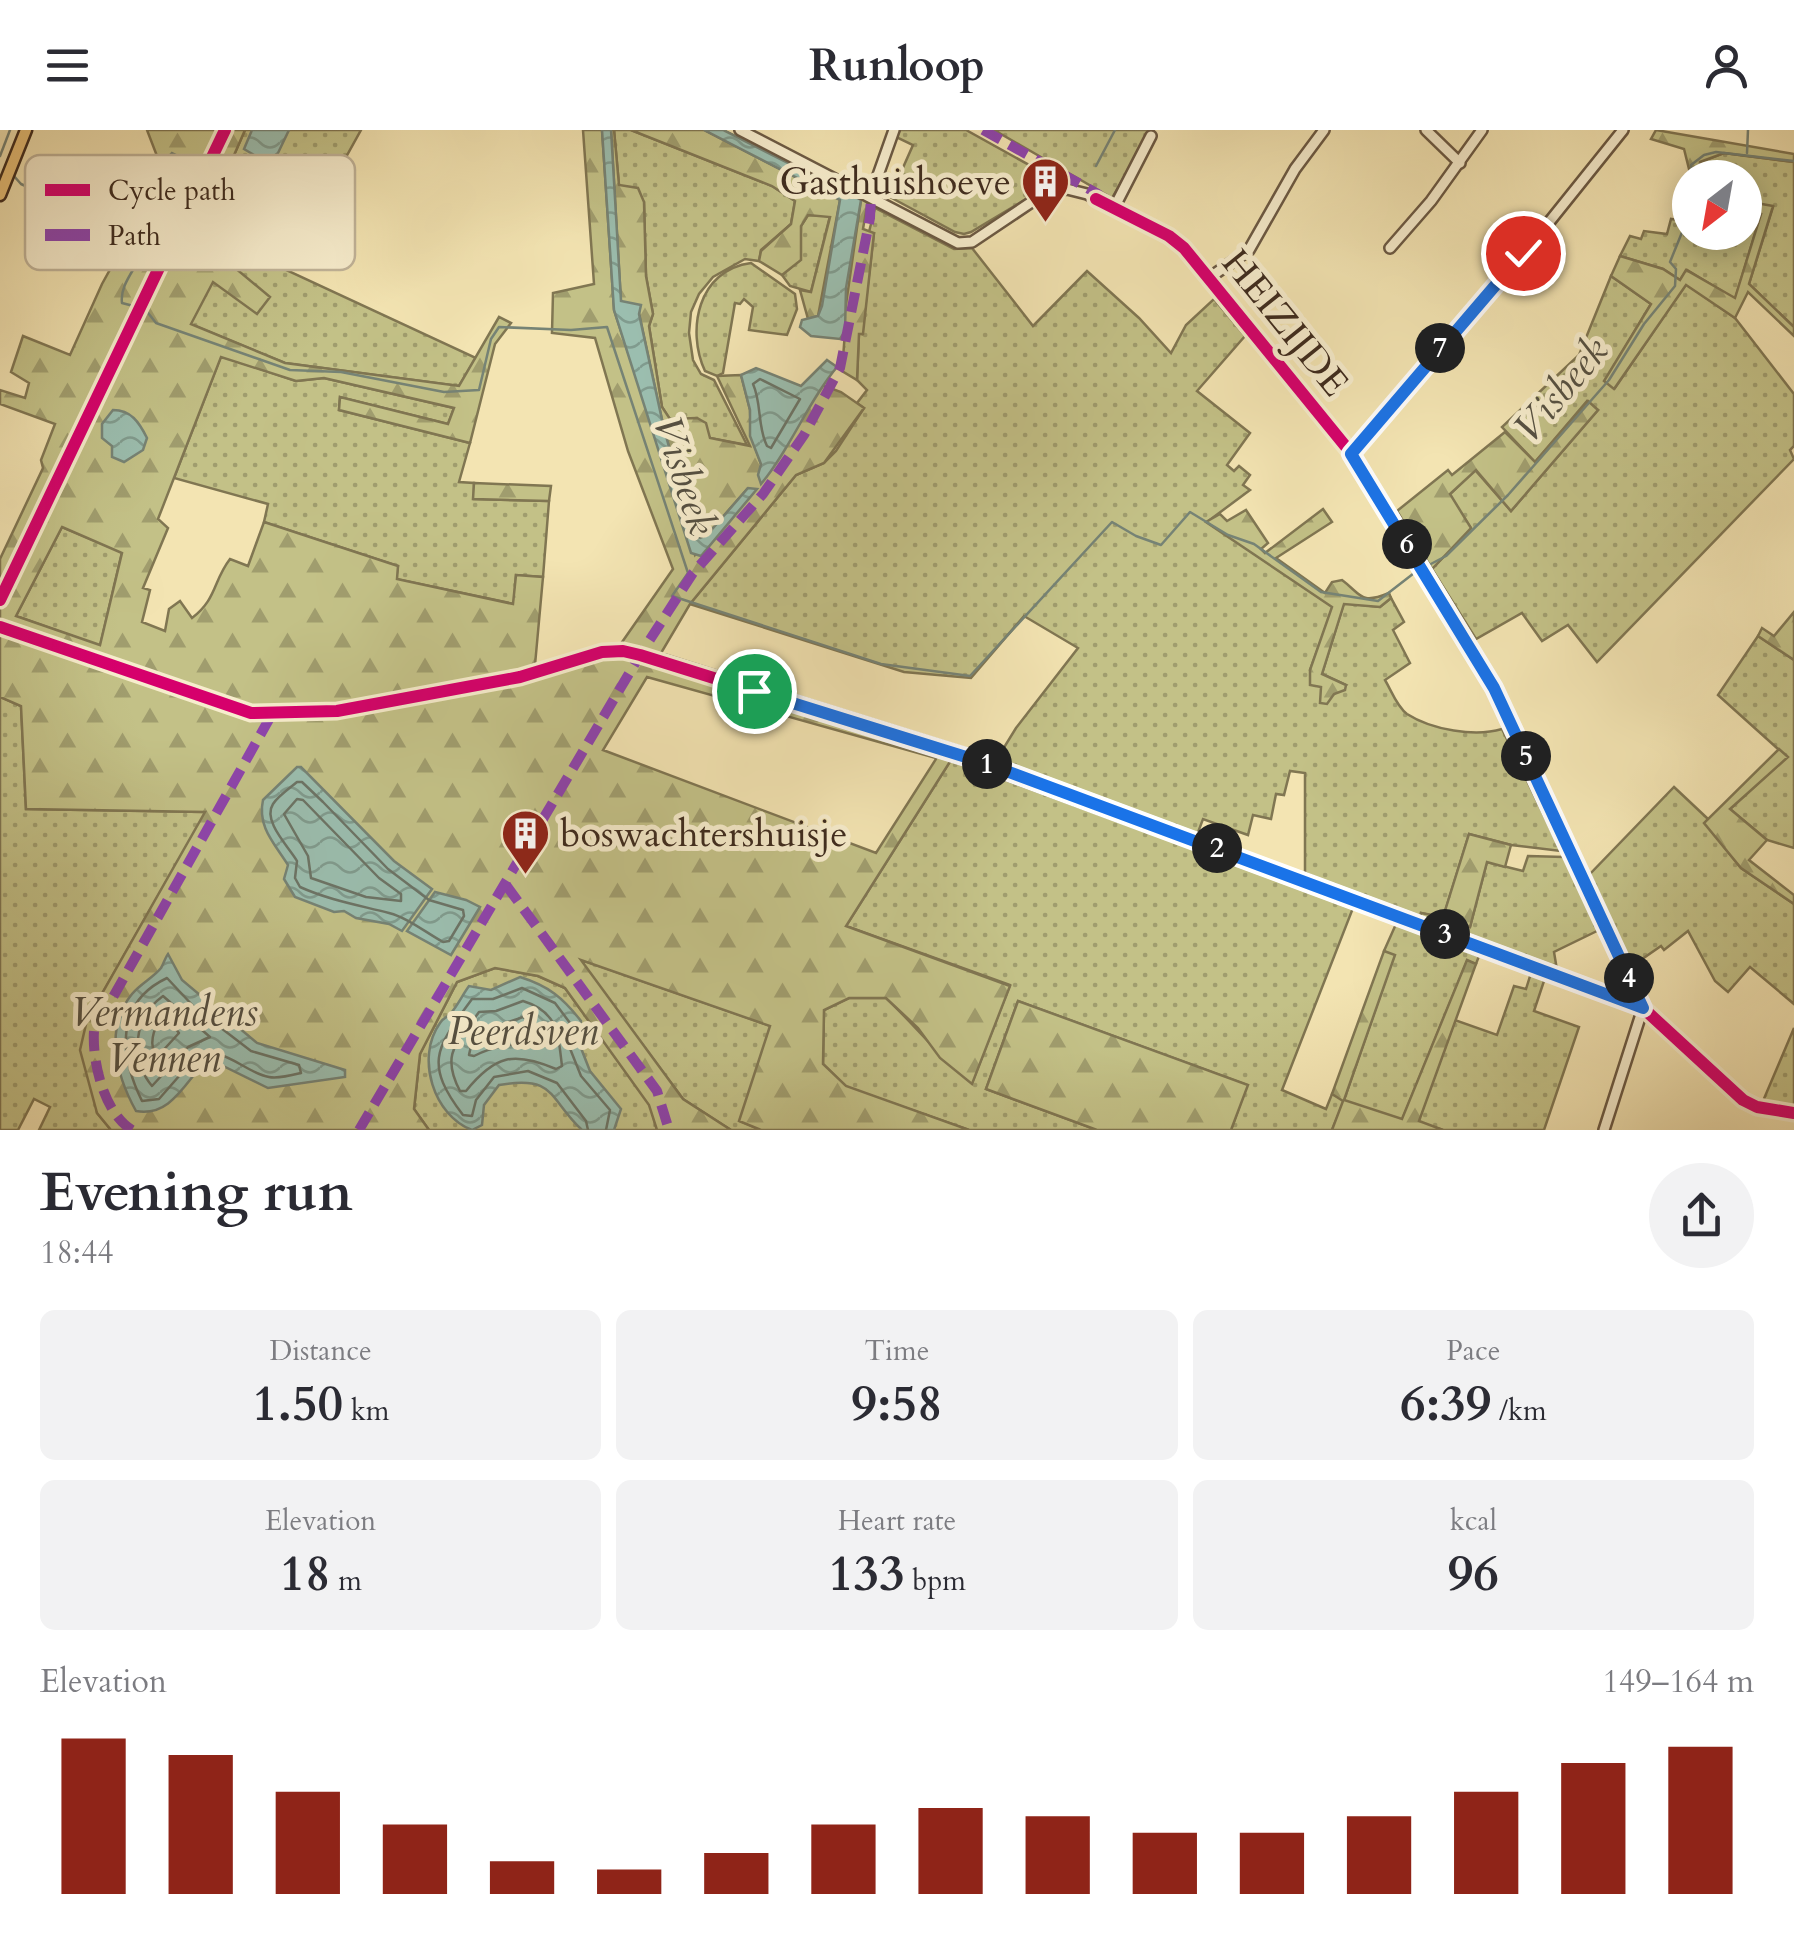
<!DOCTYPE html>
<meta charset="utf-8">
<style>
body{margin:0;font-family:Cardo,serif;background:#f2f2f3;color:#2b2b33;height:100vh;display:flex;flex-direction:column;font-size:38px;white-space:nowrap}
*{box-sizing:border-box;margin:0}
p{font-size:32px;color:#7c7c81}
.icon{flex:none;width:55px;height:55px;fill:none;stroke:currentColor;stroke-width:2;stroke-linecap:round;stroke-linejoin:round}
.map{position:relative;height:1000px;overflow:hidden}
.panel{display:flex;flex-direction:column;background:#fff;flex:1}
.panel>*{flex:none}
.needle{width:65px;rotate:211deg}
.fabs{position:absolute;left:1672px;top:30px;display:grid;gap:20px}
.fabs a{display:grid;place-items:center;width:90px;height:90px;border-radius:50%;background:#fff;box-shadow:0 5px 25px #0003;font-size:50px}
.pin{position:absolute;display:grid;place-items:center;width:85px;height:85px;color:#fff;margin:-42px;border:5px solid #fff;border-radius:50%;box-shadow:0 2px 10px #0007}
.km{position:absolute;width:50px;height:50px;margin:-25px;border-radius:50%;background:#222;color:#fff;font-size:28px;line-height:50px;text-align:center}
.round{display:grid;place-items:center;flex:none;width:105px;height:105px;border-radius:52px;background:#f2f2f3}
.headline{display:flex;align-items:center;justify-content:space-between;height:170px;padding:0 40px}
h1{font-size:55px;font-weight:600;line-height:75px}
.metrics{display:grid;grid-template-columns:repeat(3,1fr);gap:15px;height:170px;padding:10px 40px}
.metrics div{display:grid;align-content:center;border-radius:15px;background:#f2f2f3;text-align:center}
.metrics b{font-size:50px;font-weight:600}
.metrics small{font-size:28px;font-weight:400}
.metrics p{font-size:28px}
.chart{height:280px;padding:20px 40px}
.chart p{display:flex;justify-content:space-between}
.chart svg{width:100%;height:180px;margin-top:10px;stroke:#8f2418;stroke-width:6}
header{display:flex;justify-content:space-between;align-items:center;height:130px;padding:0 40px;background:#fff;font-size:45px;font-weight:600}
.map>svg:first-child{display:block}
</style>
<header><svg class="icon" aria-label="menu" viewBox="0 0 24 24"><path d="M4 6h16M4 12h16M4 18h16"/></svg>Runloop<svg class="icon" aria-label="person" viewBox="0 0 24 24"><circle cx="12" cy="8" r="4"/><path d="M4 21q1-7 8-7t8 7"/></svg></header>
<div class="map">
<svg width="1794" height="1000" viewBox="0 0 1794 1000">
<defs>
<pattern id="grass-dots" width="8" height="8" patternUnits="userSpaceOnUse" patternTransform="scale(2.5)"><rect width="8" height="8" fill="#c3c187"/><path d="M2 2h.1M6 6h.1" fill="none" stroke="#a09d6e" stroke-width="1.8" stroke-linecap="round"/></pattern>
<pattern id="forest-firs" width="22" height="20" patternUnits="userSpaceOnUse" patternTransform="scale(2.5)"><rect width="22" height="20" fill="#c3c187"/><path d="M5 1l3.5 6h-7zM16 11l3.5 6h-7z" fill="#a09d6e"/></pattern>
<pattern id="water-waves" width="16" height="10" patternUnits="userSpaceOnUse" patternTransform="scale(2.5)"><rect width="16" height="10" fill="#9bbeaf"/><path d="M0 5q4-4 8 0t8 0" fill="none" stroke="#809b8e"/></pattern>
</defs>
<rect width="100%" height="100%" fill="#f3e4b2"/>
<filter id="stains"><feTurbulence type="fractalNoise" baseFrequency=".002" numOctaves="4"/><feColorMatrix values="0 0 0 0 .2 0 0 0 0 .09 0 0 0 0 .02 0 0 0 .5 -.17"/></filter>
<radialGradient id="worn" r=".72"><stop offset=".6" stop-color="#630" stop-opacity="0"/><stop offset="1" stop-color="#630" stop-opacity=".3"/></radialGradient>
<g fill="url(#grass-dots)" stroke="#807652" stroke-width="2.5">
<path d="M245 0H361L284 139 476 228 459 256 285 233 190 194 252 66 224 48Z"/>
<path d="M614 0H631L772 56 795 71 791 94 761 120 759 131 745 129 713 147 699 164 691 182 689 203 693 230 701 244 714 250 747 315 710 308 697 288 670 290 662 277 649 196 653 184 646 146 644 72 619 55Z"/>
<path d="M900 0H966L1049 46 1053 53 971 102 964 104 955 102 890 67 913 15 896 7Z"/>
<path d="M994 0H1151L1112 68Z"/>
<path d="M1724 23 1794 32V197L1749 154 1773 77 1745 71V48L1699 47 1700 32Z"/>
<path d="M875 78 954 119 972 118 1033 196 1087 141 1139 188 1171 223 1186 195 1214 169 1245 206 1197 261 1250 303 1227 335 1234 341 1239 336 1250 345 1243 355 1250 360 1207 392 1333 477 1310 540 1321 557 1334 564 1346 555 1322 544 1344 473 1380 477 1391 468 1404 492 1393 500 1410 533 1385 550C1391 560 1397 577 1407 584 1432 600 1475 607 1502 599L1561 721 1511 715 1469 704 1443 788 1421 783 1420 790 1305 743V643L1290 641 1284 665 1276 664 1271 689 1253 685 1248 705 1203 689 1197 705 995 632 1016 598 1078 518 1024 486 971 548 904 542 690 474 796 345 824 333 836 321 864 278 857 273 867 260 857 250 859 203 862 204 874 103 869 102Z"/>
<path d="M1690 79V102H1745V81L1761 84 1735 169 1687 140 1680 150 1663 139 1620 126 1630 106 1641 109 1644 101 1667 104 1671 89 1686 91Z"/>
<path d="M808 85 830 86 811 162 790 156 782 145 800 130 801 96Z"/>
<path d="M751 133 795 164 797 179 787 205 749 200 753 177 744 169 740 174 735 173 723 243 717 246 705 241C686 200 698 140 751 133Z"/>
<path d="M1611 146 1651 174 1605 251 1615 258 1686 154 1735 188 1794 264V316L1790 320 1794 329 1597 532 1568 495 1542 511 1522 483 1476 509 1432 439 1471 398 1449 365 1475 340 1511 381 1598 280 1587 271 1535 332 1502 297 1579 225Z"/>
<path d="M221 226 296 251 324 248 454 278 448 294 340 267 339 280 470 313 459 352 474 353V369L549 371 543 447 516 445 514 474 396 449 398 436 264 392 268 374 174 348Z"/>
<path d="M62 397 122 422 100 516 16 486Z"/>
<path d="M1758 506 1794 530V718L1767 710 1730 679 1787 627 1718 565Z"/>
<path d="M0 567 21 576 26 679 206 682 87 890 97 983 111 1000H39L50 977 34 969 18 1000H0Z"/>
<path d="M951 630 1353 778 1282 960 1326 979 1332 964 1344 970 1394 826 1384 821 1396 794 1479 826 1476 834 1467 831 1402 990 1344 971 1332 1000H1231L1247 955 1018 871 986 959 1097 1000H969L846 957 823 934 824 880 849 868H886C916 896 940 928 972 953L1010 855 846 796Z"/>
<path d="M1674 657 1708 689 1705 693 1741 738 1794 774V874L1750 837 1728 862 1715 851 1688 801 1664 820 1661 816 1632 836 1590 744Z"/>
<path d="M1528 726 1564 727 1599 800 1554 822 1557 840 1450 799 1451 792 1470 797 1487 732 1523 741Z"/>
<path d="M579 829 771 896 740 991 761 1000H731L683 969Z"/>
<path d="M495 838 538 846 565 858 650 975 657 1000H429L414 979 420 924 457 852Z"/>
<path d="M1531 843 1545 848 1534 881 1579 897 1544 1000H1443L1418 992 1455 890 1497 905 1514 856 1526 859Z"/>
<path d="M1794 898V976L1763 971Z"/>
</g>
<g fill="url(#forest-firs)" stroke="#807652" stroke-width="2.5" fill-rule="evenodd">
<path d="M147 0H245L224 48 252 65 223 128 270 167 257 184 213 152 191 194 285 233 459 256 499 187 511 193 495 214 470 313 339 280 340 267 448 294 454 278 324 248 296 251 221 227 158 389 168 398 143 458 150 460 142 492 165 501 169 479 180 471 192 488C217 469 213 451 230 429L248 436 264 392 398 436 397 449 513 474 516 445 543 447 535 535 595 517 620 515 673 439 628 321 595 208 552 203 553 163 594 154 583 0H602L614 180 695 425 748 358 707 405 699 409 694 406 664 299 639 183 640 176 621 172 611 0H614L619 55 638 58 644 72 646 146 653 184 649 196 662 277 670 289 697 288 706 293 710 308 750 316 717 246 741 245 750 280 751 306 761 334 800 289 822 255 841 262 864 278 824 333 796 345 690 474 661 523 997 628 992 643 951 630 846 796 1010 856 972 954 940 928 918 898 886 868H849L824 880 823 934 846 956 969 1000H761L739 991 770 896 581 830 683 969 731 1000H657L649 975 565 858 538 846 495 838 457 852 420 924 414 979 429 1000H111L97 983 80 920 87 890 205 682 26 679 21 576 0 567V429L43 338 41 330 55 294 0 274V260L25 268 29 253 11 242 23 206 70 225 102 154 128 107 140 112 142 106 131 101 162 39ZM62 397 122 423 100 515 16 486ZM647 547 936 628V629L876 723 603 620Z"/>
<path d="M631 0H704L840 70 818 186 808 189 800 160 811 162 830 87 808 85 801 96V130L782 145 759 131 761 121 791 94 795 71 772 56Z"/>
<path d="M723 0 868 70 863 99 874 103 863 204H859L857 250 842 241 845 202H842L861 70Z"/>
<path d="M1656 0 1794 24V32L1724 23 1700 32 1699 47H1691L1684 19 1651 9Z"/>
<path d="M1745 71 1773 76 1749 154 1794 197V206L1748 162 1735 188 1686 155 1614 259 1604 251 1651 174 1611 146 1620 126 1663 139 1680 150 1686 140 1735 168 1761 84 1745 81Z"/>
<path d="M1588 271 1598 280 1511 381 1476 340 1450 364 1471 398 1432 439 1397 381 1448 340 1452 345 1505 302 1535 332Z"/>
<path d="M474 353 551 356 549 371 473 369Z"/>
<path d="M1323 379 1332 392 1276 428 1325 463 1332 452 1342 450C1362 465 1360 475 1389 463L1391 468 1380 477 1344 474 1322 544 1346 555 1345 560 1334 564 1327 574 1320 573 1321 557 1310 555V540L1332 477 1206 392 1220 384 1227 391 1246 380 1268 413 1261 419 1265 423Z"/>
<path d="M1794 482V530L1758 506 1762 498 1774 506Z"/>
<path d="M1779 619 1788 627 1730 679 1767 710 1749 730 1794 765V774L1741 738 1704 693Z"/>
<path d="M1469 704 1511 715 1505 737 1487 732 1470 797 1452 792 1449 799 1420 790 1421 783 1443 787Z"/>
<path d="M1384 821 1395 825 1344 970 1402 989 1467 830 1476 834 1419 991 1443 1000H1332L1343 971 1332 964Z"/>
<path d="M1018 871 1248 955 1231 1000H1097L986 959Z"/>
</g>
<g fill="url(#water-waves)" stroke="#768375" stroke-width="2.5">
<path d="M252 0H289L278 23 266 32 244 19Z"/>
<path d="M602 0H611L621 171 641 175 639 184 664 299 694 406 700 408 707 405 748 358 757 359 701 426 691 423 614 180Z"/>
<path d="M704 0H723L861 70 846 158 845 201 840 209 811 206 800 197 802 190 818 186 822 176 840 70Z"/>
<path d="M172 23 184 29 185 34 151 93 135 91 129 78 150 46Z"/>
<path d="M827 230 837 237C807 273 791 318 761 354L758 345 761 334 750 306V280L741 245 756 238 801 256Z"/>
<path d="M113 280C131 280 139 292 147 308L143 320 124 332 112 327V316L102 308V294Z"/>
<path d="M297 637H301L394 731 432 759 402 801 389 794 356 788 344 781 334 782 295 767 284 749 288 735C275 714 257 697 263 670Z"/>
<path d="M435 762 466 770 480 777 451 825 407 801Z"/>
<path d="M168 824 182 850 257 913 345 940V947L268 958 217 933 202 935C183 957 168 987 136 981 116 945 104 898 132 864 140 854 154 847 161 838 164 833 165 828 168 824Z"/>
<path d="M520 847C549 856 563 868 581 891L579 913 590 941 621 979 614 1000H582C548 968 556 945 499 955L484 975 482 995 472 1000C434 986 415 928 440 893 445 886 446 889 451 883 458 875 463 864 469 856L491 860Z"/>
</g>
<g fill="none" stroke-linecap="round" stroke-linejoin="round">
<g stroke="#6c7466" stroke-width="2.5">
<path d="M760 249 800 269 771 318 767 316C757 296 762 274 753 254Z"/>
<path d="M297 652H302L323 672 388 739 429 770 463 780 464 786 449 811 443 812C425 802 408 788 389 783 358 775 329 770 300 757L295 748 297 731C289 717 262 691 273 674 278 666 290 658 297 652Z"/>
<path d="M297 669 303 670 379 748 401 764V771L366 767 311 748 308 726 284 684Z"/>
<path d="M167 848 195 878 251 921 299 935 301 943C293 945 278 949 269 947 242 942 223 912 194 929L159 969 142 971C120 926 114 873 167 848Z"/>
<path d="M163 866 210 907 188 917 152 956C129 928 134 887 163 866Z"/>
<path d="M523 871C559 882 558 905 562 936L556 939C514 921 495 925 466 961H460C440 923 458 912 479 882L496 881Z"/>
<path d="M523 887 541 901 539 913C518 913 494 915 474 926L469 925C472 899 502 895 523 887Z"/>
<path d="M161 888H167L179 903 158 926C147 917 154 898 161 888Z"/>
<path d="M588 1000 586 991 557 953 528 941 494 947 476 970 472 986 463 985C422 932 438 916 472 869H493L522 858 555 873 570 893 569 916 581 946 610 980 606 1000"/>
</g>
<g stroke="#768375" stroke-width="2.5">
<path d="M1747 23 1748 0"/>
<path d="M0 26 10 0"/>
<path d="M1096 36 1115 0"/>
<path d="M13 45 21 54 56 70V74L145 112C143 133 119 151 122 173L145 179 156 193 290 240 341 242 444 262 479 260 491 209 499 197 571 200 607 197 688 443 672 466 881 534 970 546 1112 392 1136 406 1161 415 1190 382 1228 405 1254 414 1321 462 1378 471 1418 440"/>
<path d="M1693 48 1691 35 1704 25 1716 22 1794 31"/>
<path d="M1427 436 1446 426 1508 365 1609 250 1644 194 1675 156 1676 139 1670 132 1685 95 1690 92"/>
</g>
<defs>
<g id="minor">
<path d="M740 0 958 113 972 112 1039 67 1054 60 1067 59 1087 64 1169 106 1198 134 1351 323 1447 479 1494 558 1643 878 1743 970 1757 977 1794 983"/>
<path d="M1426 0 1460 33"/>
<path d="M871 65 894 0"/>
<path d="M1114 78 1151 6"/>
<path d="M1390 118 1431 71 1482 0"/>
<path d="M1209 148 1249 120 1295 39 1324 0"/>
<path d="M1351 323 1542 101 1623 0"/>
<path d="M640 525 982 632 1643 878"/>
<path d="M1604 1000 1643 878"/>
</g>
<path id="major" d="M0 65 26 0"/>
</defs>
<use href="#minor" stroke="#6b5943" stroke-width="14"/>
<use href="#major" stroke="#3e2b1e" stroke-width="15"/>
<use href="#minor" stroke="#f7edcd" stroke-width="9"/>
<use href="#major" stroke="#eac279" stroke-width="10"/>
<g stroke="#8e44ad" stroke-width="10" stroke-dasharray="20 10" stroke-linecap="butt">
<path d="M983 0 1098 64 1096 69"/>
<path d="M506 755 657 961 669 1000"/>
<path d="M132 1000C104 983 92 932 94 901L272 584"/>
<path d="M359 1000 640 525 693 443 763 364 804 305 840 238 870 88 871 65"/>
</g>
<defs>
<g id="cycleway">
<path d="M1096 69 1169 106 1184 118 1351 323 1494 558 1514 600"/>
<path d="M0 470 225 0"/>
<path d="M0 497 251 583 337 581 520 547 602 522 623 521 640 525 982 632 1643 878 1743 970 1757 977 1794 983"/>
</g>
</defs>
<use href="#cycleway" stroke="#f7edcd" stroke-width="19"/>
<use href="#cycleway" stroke="#d6006c" stroke-width="12"/>
</g>
<g fill="none" stroke-linecap="round" stroke-linejoin="round">
<defs>
<path id="route" d="M754 561 982 632 1643 878 1494 558 1351 324 1523 123"/>
</defs>
<use href="#route" stroke="#fff" stroke-width="20"/>
<use href="#route" stroke="#1a73e8" stroke-width="12"/>
</g>
<defs>
<symbol id="building-pin" viewBox="-11 -11 22 30"><path d="M0 17L-7.5 6A9.5 9.5 0 1 1 7.5 6Z" fill="#8f2418" stroke="#f7edcd"/><path d="M-4-6H4V6H1V3H-1V6H-4ZM-2.5-4.3h1.7v1.8h-1.7ZM.8-4.3h1.7v1.8H.8ZM-2.5-1h1.7V.8h-1.7ZM.8-1h1.7V.8H.8Z" fill="#fff"/></symbol>
</defs>
<g fill-rule="evenodd">
<use href="#building-pin" x="1018" y="24" width="55" height="75"/>
<use href="#building-pin" x="498" y="676" width="55" height="75"/>
</g>
<g text-anchor="middle" dominant-baseline="central" stroke-width="10" stroke-linejoin="round" paint-order="stroke">
<g font-size="38" fill="#3e2b1e" stroke="#f7edcd" text-anchor="end">
<text x="1011" y="52">Gasthuishoeve</text>
<text x="560" y="704" text-anchor="start">boswachtershuisje</text>
</g>
<g font-size="38" fill="#3e2b1e" stroke="#f7edcd">
<text transform="translate(1285 193) rotate(51)">HEIZIJDE</text>
</g>
<g font-size="40" font-style="italic" fill="#555042" stroke="#f7edcd">
<text transform="translate(1561 260) rotate(-50)">Visbeek</text>
<text transform="translate(684 345) rotate(72)">Visbeek</text>
<text x="164" y="882">Vermandens<tspan x="164" dy="46">Vennen</tspan></text>
<text x="523" y="901">Peerdsven</text>
</g>
</g>
<rect x="25" y="25" width="330" height="115" rx="15" fill="#f7edcd" stroke="#c0b398" stroke-width="2.5"/>
<rect x="45" y="54" width="45" height="12" fill="#d6006c"/>
<rect x="45" y="99" width="45" height="12" fill="#8e44ad"/>
<g font-size="28" fill="#3e2b1e">
<text x="108" y="70">Cycle path</text>
<text x="108" y="115">Path</text>
</g>
<rect width="100%" height="100%" filter="url(#stains)"/>
<rect width="100%" height="100%" fill="url(#worn)"/>
</svg>
<div class="fabs">
<a><svg class="needle" viewBox="-14 -14 28 28"><path d="M0-13l5 13h-10z" fill="#e53935"/><path d="M0 13l5-13h-10z" fill="#7c7c81"/></svg></a>
</div>
<div class="pin" style="left:754px;top:561px;background:#1e9e55"><svg class="icon" aria-label="arrive" viewBox="0 0 24 24"><path d="M6 21V4h12l-3 4 3 4H6"/></svg></div>
<div class="pin" style="left:1523px;top:123px;background:#d93025"><svg class="icon" aria-label="check" viewBox="0 0 24 24"><path d="M5 12l5 5 9-10"/></svg></div>
<b class="km" style="left:987px;top:634px">1</b>
<b class="km" style="left:1217px;top:718px">2</b>
<b class="km" style="left:1445px;top:804px">3</b>
<b class="km" style="left:1629px;top:848px">4</b>
<b class="km" style="left:1526px;top:626px">5</b>
<b class="km" style="left:1407px;top:414px">6</b>
<b class="km" style="left:1440px;top:218px">7</b>
</div>
<section class="panel">
<div class="headline"><div><h1>Evening run</h1><p>18:44</p></div><a class="round"><svg class="icon" aria-label="share" viewBox="0 0 24 24"><path d="M12 15V3M7 8l5-5 5 5M5 13v7h14v-7"/></svg></a></div>
<div class="metrics">
<div><p>Distance</p><b>1.50<small> km</small></b></div>
<div><p>Time</p><b>9:58</b></div>
<div><p>Pace</p><b>6:39<small> /km</small></b></div>
</div>
<div class="metrics">
<div><p>Elevation</p><b>18<small> m</small></b></div>
<div><p>Heart rate</p><b>133<small> bpm</small></b></div>
<div><p>kcal</p><b>96</b></div>
</div>
<div class="chart"><p><span>Elevation</span>149–164 m</p>
<svg viewBox="0 0 160 44" preserveAspectRatio="none"><path d="M5 44V6M15 44V10M25 44V19M35 44V27M45 44V36M55 44V38M65 44V34M75 44V27M85 44V23M95 44V25M105 44V29M115 44V29M125 44V25M135 44V19M145 44V12M155 44V8"/></svg>
</div>
</section>
